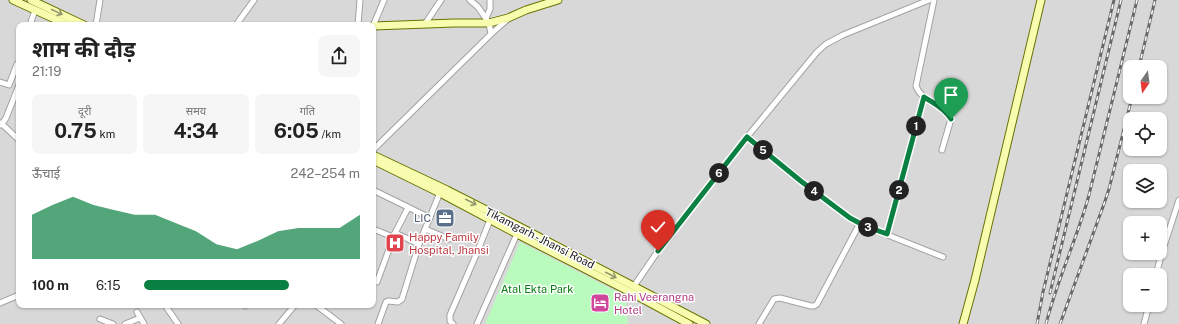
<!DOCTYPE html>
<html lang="hi">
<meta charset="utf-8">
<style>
body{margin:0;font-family:"Public Sans","Noto Sans Devanagari",sans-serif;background:#f6f6f6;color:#222;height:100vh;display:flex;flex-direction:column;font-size:15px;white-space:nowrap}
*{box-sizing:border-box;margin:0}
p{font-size:13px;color:#767676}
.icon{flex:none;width:22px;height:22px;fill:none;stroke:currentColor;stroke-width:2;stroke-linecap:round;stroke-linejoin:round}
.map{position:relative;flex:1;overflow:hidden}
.sheet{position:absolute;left:16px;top:22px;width:360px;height:286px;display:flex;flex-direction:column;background:#fff;border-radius:8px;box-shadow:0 1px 3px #0004}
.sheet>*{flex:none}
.needle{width:26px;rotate:194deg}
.buttons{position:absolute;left:1123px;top:60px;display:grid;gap:8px}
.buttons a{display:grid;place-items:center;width:44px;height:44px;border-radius:8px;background:#fff;box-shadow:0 1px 3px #0004;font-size:20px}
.pin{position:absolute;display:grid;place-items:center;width:34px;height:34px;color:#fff;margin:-41px -17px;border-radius:50% 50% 50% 0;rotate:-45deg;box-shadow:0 0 4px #0007}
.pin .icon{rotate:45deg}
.km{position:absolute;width:20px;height:20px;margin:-10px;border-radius:50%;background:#222;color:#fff;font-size:11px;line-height:20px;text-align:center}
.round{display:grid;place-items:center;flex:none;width:42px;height:42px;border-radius:8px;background:#f6f6f6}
.headline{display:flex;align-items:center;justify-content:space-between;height:68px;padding:0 16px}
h1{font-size:22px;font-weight:700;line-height:30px}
.figures{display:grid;grid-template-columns:repeat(3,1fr);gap:6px;height:68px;padding:4px 16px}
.figures div{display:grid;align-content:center;border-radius:8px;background:#f6f6f6;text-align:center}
.figures b{font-size:20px;font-weight:700}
.figures small{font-size:11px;font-weight:400}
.figures p{font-size:11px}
.chart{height:112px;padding:8px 16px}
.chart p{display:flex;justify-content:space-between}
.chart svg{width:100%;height:72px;margin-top:4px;fill:#0b8043;opacity:.7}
ul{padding:0 16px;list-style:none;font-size:13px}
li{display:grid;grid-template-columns:64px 48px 1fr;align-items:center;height:30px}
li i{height:10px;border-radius:5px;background:#0b8043}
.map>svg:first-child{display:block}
</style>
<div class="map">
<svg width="1179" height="324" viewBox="0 0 1179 324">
<rect width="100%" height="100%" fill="#ede8df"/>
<path fill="#d9d8d8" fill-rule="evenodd" d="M0 0H1179V324H0ZM19 25H373V305H19ZM1130 67H1160V97H1130ZM1130 119H1160V149H1130ZM1130 171H1160V201H1130ZM1130 223H1160V253H1130ZM1130 275H1160V305H1130Z"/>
<path fill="#b8fbbd" d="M520 242 625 296 628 324H485Z"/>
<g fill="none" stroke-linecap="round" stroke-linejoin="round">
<defs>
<g id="street">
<path d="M934 0 916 86C922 103 944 103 951 119L942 150"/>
<path d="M486 18 490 9V0"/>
<path d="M425 24 441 0"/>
<path d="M30 25 35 10"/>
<path d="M96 25 100 0"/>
<path d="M236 25 254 0"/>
<path d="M358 25 360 0"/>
<path d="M373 26 384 0"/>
<path d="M491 34 508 19"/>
<path d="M0 82 9 85 17 64"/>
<path d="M0 123 2 124 6 118 19 85"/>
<path d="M0 125 2 124 19 140"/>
<path d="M747 137 825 200 850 218 865 226 943 257"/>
<path d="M373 150 491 34 489 23 478 7 470 0"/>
<path d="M373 190 430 218"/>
<path d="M373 229 393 237"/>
<path d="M425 229 449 239"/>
<path d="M395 233 408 208"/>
<path d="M887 234 924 97"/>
<path d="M1156 275 1162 252 1179 200"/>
<path d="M377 282 395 233 419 244"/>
<path d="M634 286 658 251 747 137 817 52 826 44 843 35 929 0"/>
<path d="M0 303 19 295"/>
<path d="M165 305 178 324"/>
<path d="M316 305 341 324"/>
<path d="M245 306 246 305"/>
<path d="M137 312 144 324"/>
<path d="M100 319 113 324"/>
<path d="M125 324 140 318"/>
<path d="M279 324 295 305"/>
<path d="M378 324 386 302 388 301 398 302 402 299 419 244 441 190"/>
<path d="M453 324 450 321V315L476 255 490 220"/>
<path d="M477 324 520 227"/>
<path d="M759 324 774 299 780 298 811 306H814L817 304 860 223"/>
<path d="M1144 324 1149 305"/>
</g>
<g id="secondary">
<path d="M13 0 68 25"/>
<path d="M31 0 84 25"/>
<path d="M373 26 454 23H489L508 18 526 10 558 0"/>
<path d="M373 155 447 190 520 227 706 324"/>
<path d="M373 160 440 193 517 234 630 292 689 324"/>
<path d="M963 324 975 280 1041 0"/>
</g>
</defs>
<use href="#street" stroke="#a2a2a2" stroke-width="7"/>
<use href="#secondary" stroke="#677300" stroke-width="9"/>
<use href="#street" stroke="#fff" stroke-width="5"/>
<use href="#secondary" stroke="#f8fcaf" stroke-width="7"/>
<defs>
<g id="rail">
<path d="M1139 67 1155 0"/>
<path d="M1050 293 1121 0"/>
<path d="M1037 324 1043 292 1114 0"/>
<path d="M1046 324C1057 280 1077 239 1089 195L1137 0"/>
<path d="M1060 324 1104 204 1109 189 1132 97"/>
</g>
</defs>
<use href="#rail" stroke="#696969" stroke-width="3"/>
<use href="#rail" stroke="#fff" stroke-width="1.5" stroke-dasharray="4.5" stroke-linecap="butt"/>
</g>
<defs><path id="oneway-shaft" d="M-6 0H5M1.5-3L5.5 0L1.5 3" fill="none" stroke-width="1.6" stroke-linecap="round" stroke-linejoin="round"/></defs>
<g stroke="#95976c">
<use href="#oneway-shaft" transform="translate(57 12) rotate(25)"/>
<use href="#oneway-shaft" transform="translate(471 202) rotate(27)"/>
<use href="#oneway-shaft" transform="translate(611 275) rotate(27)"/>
</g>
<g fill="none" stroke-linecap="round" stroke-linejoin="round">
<defs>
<path id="route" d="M658 251 747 137 802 182 850 218 865 226 887 234 924 97C933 103 946 109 951 119"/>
</defs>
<use href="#route" stroke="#fff" stroke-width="8"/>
<use href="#route" stroke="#0b8043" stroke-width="5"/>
</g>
<defs>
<symbol id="office-square" viewBox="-11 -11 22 22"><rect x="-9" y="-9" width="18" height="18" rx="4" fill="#5c6f8a" stroke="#fff"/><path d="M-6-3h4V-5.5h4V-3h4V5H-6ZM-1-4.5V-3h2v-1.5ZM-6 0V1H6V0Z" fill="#fff"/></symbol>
<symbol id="hospital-square" viewBox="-11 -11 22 22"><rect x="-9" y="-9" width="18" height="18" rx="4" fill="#e0444e" stroke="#fff"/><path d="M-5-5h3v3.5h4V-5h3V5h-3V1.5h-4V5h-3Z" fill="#fff"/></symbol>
<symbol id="hotel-square" viewBox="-11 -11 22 22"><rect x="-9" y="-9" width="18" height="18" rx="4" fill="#d1479c" stroke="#fff"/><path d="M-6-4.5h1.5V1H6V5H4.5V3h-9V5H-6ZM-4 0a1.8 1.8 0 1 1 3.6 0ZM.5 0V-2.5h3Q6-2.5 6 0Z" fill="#fff"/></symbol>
</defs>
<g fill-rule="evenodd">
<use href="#office-square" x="434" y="207" width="22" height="22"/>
<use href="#hospital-square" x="384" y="232" width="22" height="22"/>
<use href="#hotel-square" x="589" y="292" width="22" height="22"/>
</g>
<g text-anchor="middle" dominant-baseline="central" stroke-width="3" stroke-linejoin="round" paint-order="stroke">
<g font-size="11" fill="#4e5e75" stroke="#fff" text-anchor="end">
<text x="431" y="218">LIC</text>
</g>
<g font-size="11" fill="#be3a42" stroke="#fff" text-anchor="start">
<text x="409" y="237">Happy Family<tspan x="409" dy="13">Hospital, Jhansi</tspan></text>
</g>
<g font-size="11" fill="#1b1b1b" stroke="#fff">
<text transform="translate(540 238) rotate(27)">Tikamgarh - Jhansi Road</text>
</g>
<g font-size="11" fill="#077b10" stroke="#fff">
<text x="537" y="289">Atal Ekta Park</text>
</g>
<g font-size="11" fill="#b23c85" stroke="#fff" text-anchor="start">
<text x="614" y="297">Rahi Veerangna<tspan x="614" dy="13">Hotel</tspan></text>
</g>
</g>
</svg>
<div class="buttons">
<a><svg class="needle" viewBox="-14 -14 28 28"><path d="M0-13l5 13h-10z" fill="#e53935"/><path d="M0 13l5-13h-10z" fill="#767676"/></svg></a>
<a><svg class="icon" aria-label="locate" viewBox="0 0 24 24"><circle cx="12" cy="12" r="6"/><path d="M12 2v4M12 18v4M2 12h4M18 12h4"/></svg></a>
<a><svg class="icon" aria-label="layers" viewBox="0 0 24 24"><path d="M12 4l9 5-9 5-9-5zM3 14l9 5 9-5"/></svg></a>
<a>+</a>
<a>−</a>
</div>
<div class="pin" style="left:951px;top:119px;background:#1e9e55"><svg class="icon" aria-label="arrive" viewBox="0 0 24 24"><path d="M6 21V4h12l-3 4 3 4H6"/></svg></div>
<div class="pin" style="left:658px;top:251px;background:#d93025"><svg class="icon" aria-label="check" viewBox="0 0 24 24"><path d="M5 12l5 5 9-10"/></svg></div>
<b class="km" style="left:916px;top:126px">1</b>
<b class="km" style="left:899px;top:190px">2</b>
<b class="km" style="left:868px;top:227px">3</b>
<b class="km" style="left:814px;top:191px">4</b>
<b class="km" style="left:763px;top:150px">5</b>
<b class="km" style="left:719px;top:173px">6</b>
<section class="sheet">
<div class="headline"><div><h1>शाम की दौड़</h1><p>21:19</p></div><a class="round"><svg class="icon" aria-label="share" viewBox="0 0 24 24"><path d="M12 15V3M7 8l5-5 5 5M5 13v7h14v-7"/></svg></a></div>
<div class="figures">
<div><p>दूरी</p><b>0.75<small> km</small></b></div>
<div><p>समय</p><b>4:34</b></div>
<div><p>गति</p><b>6:05<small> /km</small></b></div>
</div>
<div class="chart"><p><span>ऊँचाई</span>242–254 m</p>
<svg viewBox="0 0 160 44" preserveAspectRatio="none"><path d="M0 44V17L10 11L20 6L30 11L40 14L50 17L60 17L70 22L80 27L90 35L100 38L110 33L120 27L130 25L140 25L150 25L160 17V44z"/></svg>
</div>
<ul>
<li><b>100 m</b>6:15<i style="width:67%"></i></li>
</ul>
</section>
</div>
